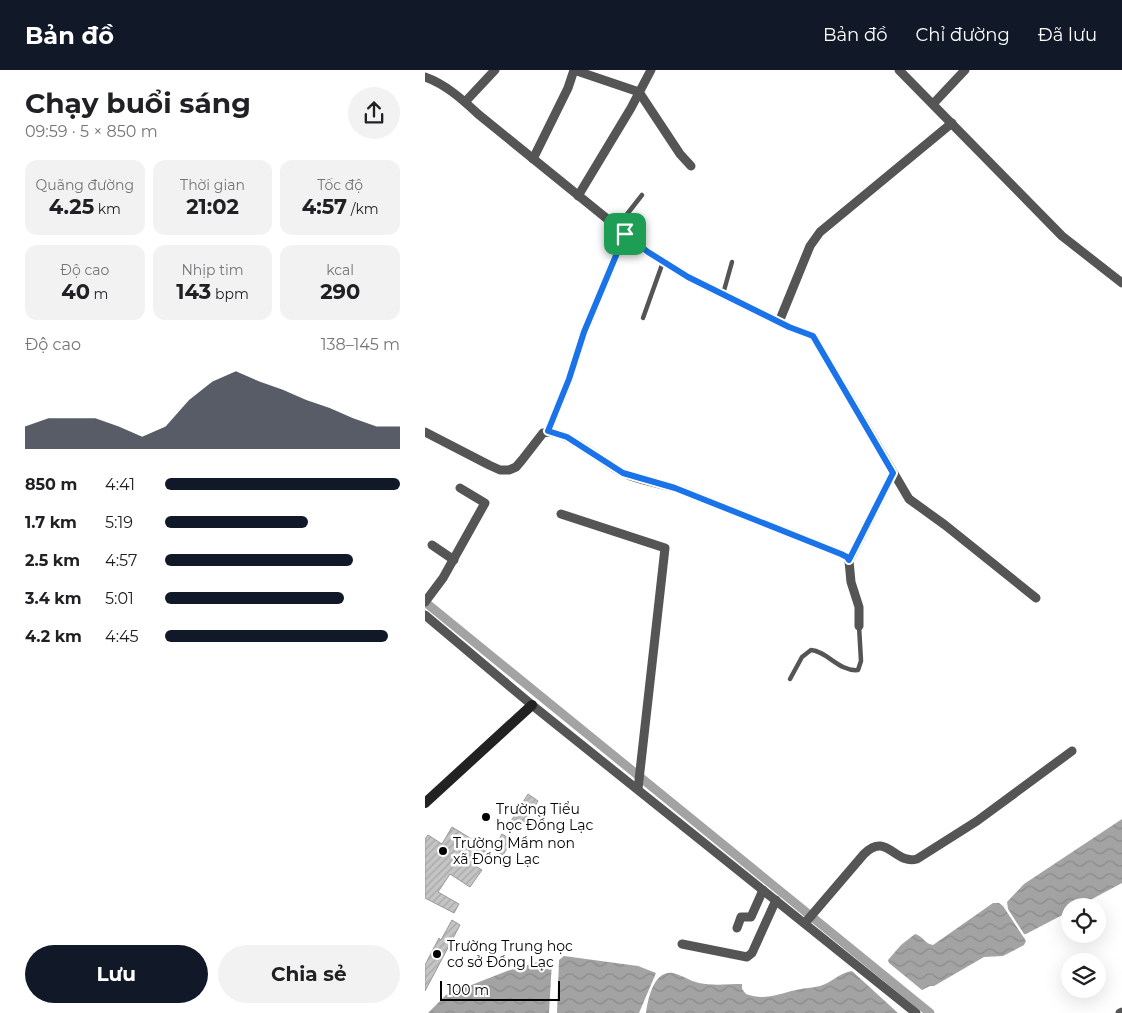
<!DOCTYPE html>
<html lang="vi">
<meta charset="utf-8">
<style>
body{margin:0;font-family:Montserrat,sans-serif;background:#f2f2f2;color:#202124;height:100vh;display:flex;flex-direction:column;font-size:19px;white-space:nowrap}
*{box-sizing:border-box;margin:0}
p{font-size:16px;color:#757577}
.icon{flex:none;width:28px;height:28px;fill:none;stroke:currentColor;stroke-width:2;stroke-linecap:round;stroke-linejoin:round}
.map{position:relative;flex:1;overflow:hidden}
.sheet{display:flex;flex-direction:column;background:#fff;width:425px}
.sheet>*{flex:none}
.buttons{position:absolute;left:636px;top:828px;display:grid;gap:10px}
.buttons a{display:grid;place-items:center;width:45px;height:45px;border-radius:50%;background:#fff;box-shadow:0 5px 20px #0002;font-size:25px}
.scale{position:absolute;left:15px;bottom:12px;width:120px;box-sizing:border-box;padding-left:5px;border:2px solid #000;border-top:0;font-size:14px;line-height:18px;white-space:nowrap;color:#000;-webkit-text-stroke:4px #fff;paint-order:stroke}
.pin{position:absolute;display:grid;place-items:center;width:42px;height:42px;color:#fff;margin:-21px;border-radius:10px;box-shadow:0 2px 8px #0006}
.round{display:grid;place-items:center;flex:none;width:52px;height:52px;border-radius:26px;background:#f2f2f2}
.overview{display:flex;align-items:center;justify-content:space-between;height:85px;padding:0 25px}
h1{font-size:28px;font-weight:700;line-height:38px}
.metrics{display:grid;grid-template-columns:repeat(3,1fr);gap:8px;height:85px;padding:5px 25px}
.metrics div{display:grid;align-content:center;border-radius:12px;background:#f2f2f2;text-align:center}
.metrics b{font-size:21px;font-weight:700}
.metrics small{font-size:14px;font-weight:400}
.metrics p{font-size:14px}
.chart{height:140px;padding:10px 25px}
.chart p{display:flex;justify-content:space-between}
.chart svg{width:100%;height:90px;margin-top:5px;fill:#111827;opacity:.7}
.button{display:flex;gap:10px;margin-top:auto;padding:10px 25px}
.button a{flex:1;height:58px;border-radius:30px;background:#111827;color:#fff;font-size:20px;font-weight:700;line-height:58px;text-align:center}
.button a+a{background:#f2f2f2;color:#202124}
ul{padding:0 25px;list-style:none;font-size:16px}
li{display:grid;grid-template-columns:80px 60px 1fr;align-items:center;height:38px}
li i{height:12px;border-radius:6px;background:#111827}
header{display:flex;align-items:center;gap:30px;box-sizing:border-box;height:70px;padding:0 25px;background:#111827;color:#fff}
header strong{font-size:24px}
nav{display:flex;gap:28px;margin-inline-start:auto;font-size:18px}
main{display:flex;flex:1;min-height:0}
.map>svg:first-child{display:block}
</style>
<header>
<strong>Bản đồ</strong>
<nav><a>Bản đồ</a><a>Chỉ đường</a><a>Đã lưu</a></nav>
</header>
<main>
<section class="sheet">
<div class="overview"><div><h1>Chạy buổi sáng</h1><p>09:59 · 5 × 850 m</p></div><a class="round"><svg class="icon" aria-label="share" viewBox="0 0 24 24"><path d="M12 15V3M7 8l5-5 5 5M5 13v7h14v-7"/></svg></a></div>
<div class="metrics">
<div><p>Quãng đường</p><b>4.25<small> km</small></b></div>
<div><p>Thời gian</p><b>21:02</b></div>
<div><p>Tốc độ</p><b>4:57<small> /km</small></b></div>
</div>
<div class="metrics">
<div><p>Độ cao</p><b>40<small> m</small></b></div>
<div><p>Nhịp tim</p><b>143<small> bpm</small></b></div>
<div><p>kcal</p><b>290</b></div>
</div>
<div class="chart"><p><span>Độ cao</span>138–145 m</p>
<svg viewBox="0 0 160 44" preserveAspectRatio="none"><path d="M0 44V33L10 29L20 29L30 29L40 33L50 38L60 33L70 20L80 11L90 6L100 11L110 15L120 20L130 24L140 29L150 33L160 33V44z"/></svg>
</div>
<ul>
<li><b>850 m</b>4:41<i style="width:100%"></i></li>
<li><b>1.7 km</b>5:19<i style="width:61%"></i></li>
<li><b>2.5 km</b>4:57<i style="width:80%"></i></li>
<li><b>3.4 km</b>5:01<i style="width:76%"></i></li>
<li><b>4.2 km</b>4:45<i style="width:95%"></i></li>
</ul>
<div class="button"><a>Lưu</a><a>Chia sẻ</a></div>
</section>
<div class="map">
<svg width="697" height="943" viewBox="0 0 697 943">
<defs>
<pattern id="water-waves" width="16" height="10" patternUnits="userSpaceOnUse" patternTransform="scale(1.25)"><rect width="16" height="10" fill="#a3a3a3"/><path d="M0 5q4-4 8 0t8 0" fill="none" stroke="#8b8b8b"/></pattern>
<pattern id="building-hatch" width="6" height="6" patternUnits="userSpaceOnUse" patternTransform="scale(1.25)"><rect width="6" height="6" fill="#c4c4c4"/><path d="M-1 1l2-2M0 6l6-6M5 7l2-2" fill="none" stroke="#a7a7a7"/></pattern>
</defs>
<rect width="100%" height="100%" fill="#fff"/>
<g fill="url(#water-waves)">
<path d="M697 749V813L654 836H645V841L601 864H599L583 839 582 832 599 814Z"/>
<path d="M568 833H574L578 836 601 871 599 875 578 886 559 887 509 916H505L497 920 464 893 463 890 476 875 490 864C498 866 500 874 508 875Z"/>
<path d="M139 886 213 896 231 903 214 943H132L134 890Z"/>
<path d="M119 890 127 891 124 943H3L21 925 82 901Z"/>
<path d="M427 901 473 943H221C223 928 229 900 248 903 257 905 265 911 274 913 288 916 303 914 317 914V919L321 924C339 931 353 924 371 920 379 918 387 918 395 916 406 913 414 903 427 901Z"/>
</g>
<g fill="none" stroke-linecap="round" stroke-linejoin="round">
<path stroke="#a3a3a3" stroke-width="9" d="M0 532 505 943"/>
</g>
<g fill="url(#building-hatch)" stroke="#999">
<path d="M103 724 113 731 96 758 86 751Z"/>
<path d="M27 757 63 779 52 797 57 800 45 817 25 804 13 822 34 834 29 843 0 828V769L3 765 17 774Z"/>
<path d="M77 764 87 770 78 785 68 779Z"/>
<path d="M27 850 35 855 0 921V895L14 868 16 870Z"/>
</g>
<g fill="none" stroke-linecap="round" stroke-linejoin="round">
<path stroke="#777" stroke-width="1" stroke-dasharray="1 2.5" stroke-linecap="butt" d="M126 354 144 309 156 270"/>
<g stroke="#555" stroke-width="4.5">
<path d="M192 157 217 125"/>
<path d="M298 224 307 192"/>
<path d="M218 248 238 192"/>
<path d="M365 609 377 587 386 580C402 581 414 602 433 600L436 591 434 556"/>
</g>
<g stroke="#555" stroke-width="9">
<path d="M474 0 637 166 697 213"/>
<path d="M0 7C20 14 37 29 53 44L223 182 263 207 364 257 388 266 484 429 520 455 611 528"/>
<path d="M40 32 70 0"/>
<path d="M508 34 540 0"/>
<path d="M108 89 143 18 149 0 214 22 255 84 266 96"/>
<path d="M153 126 206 38 226 0"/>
<path d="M354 252 385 176 395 162 527 53"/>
<path d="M159 262 200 164"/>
<path d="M0 362 64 395 75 400H84L91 397 97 390 118 363C138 356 179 394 198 403 215 411 235 413 253 419 307 440 361 462 416 484L422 487 424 491 426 512 434 537V556"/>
<path d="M136 444 240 478 213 719"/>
<path d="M7 475 29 490"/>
<path d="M424 491 468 403"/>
<path d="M0 532 18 508 60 433 35 418"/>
<path d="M0 545 107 635 491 943"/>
<path d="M380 853 439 784C462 761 469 795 492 789L552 751 647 681"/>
<path d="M312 858 316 847H326L338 820"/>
<path d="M257 874 322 887 327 883 351 830"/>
<path d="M695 943 697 942"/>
</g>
<path stroke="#222" stroke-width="10" d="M0 733 107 635"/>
</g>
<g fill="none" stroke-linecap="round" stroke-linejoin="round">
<defs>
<path id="route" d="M200 164 223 182 263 207 364 257 388 266 468 403 424 490 422 487 416 484 250 418 198 403 142 367 123 361 144 309 159 262Z"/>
</defs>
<use href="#route" stroke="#fff" stroke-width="10"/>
<use href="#route" stroke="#1a73e8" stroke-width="6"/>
</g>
<g fill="#000" stroke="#fff" stroke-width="2">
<circle cx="61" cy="747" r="5"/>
<circle cx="18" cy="781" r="5"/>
<circle cx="12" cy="884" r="5"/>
</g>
<g text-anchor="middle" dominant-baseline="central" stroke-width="5" stroke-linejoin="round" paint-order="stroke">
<g font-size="14" fill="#000" stroke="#fff" text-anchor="start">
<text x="71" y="739">Trường Tiểu<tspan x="71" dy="16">học Đồng Lạc</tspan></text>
<text x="28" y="773">Trường Mầm non<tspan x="28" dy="16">xã Đồng Lạc</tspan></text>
<text x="22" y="876">Trường Trung học<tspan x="22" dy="16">cơ sở Đồng Lạc</tspan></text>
</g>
</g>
</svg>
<div class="buttons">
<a><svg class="icon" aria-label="locate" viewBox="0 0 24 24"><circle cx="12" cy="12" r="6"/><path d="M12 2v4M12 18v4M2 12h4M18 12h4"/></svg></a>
<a><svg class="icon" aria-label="layers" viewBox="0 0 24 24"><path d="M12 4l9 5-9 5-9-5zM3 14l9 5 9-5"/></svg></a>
</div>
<div class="scale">100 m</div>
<div class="pin" style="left:200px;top:164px;background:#1e9e55"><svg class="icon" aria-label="arrive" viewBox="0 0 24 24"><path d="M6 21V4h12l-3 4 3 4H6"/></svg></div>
</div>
</main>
